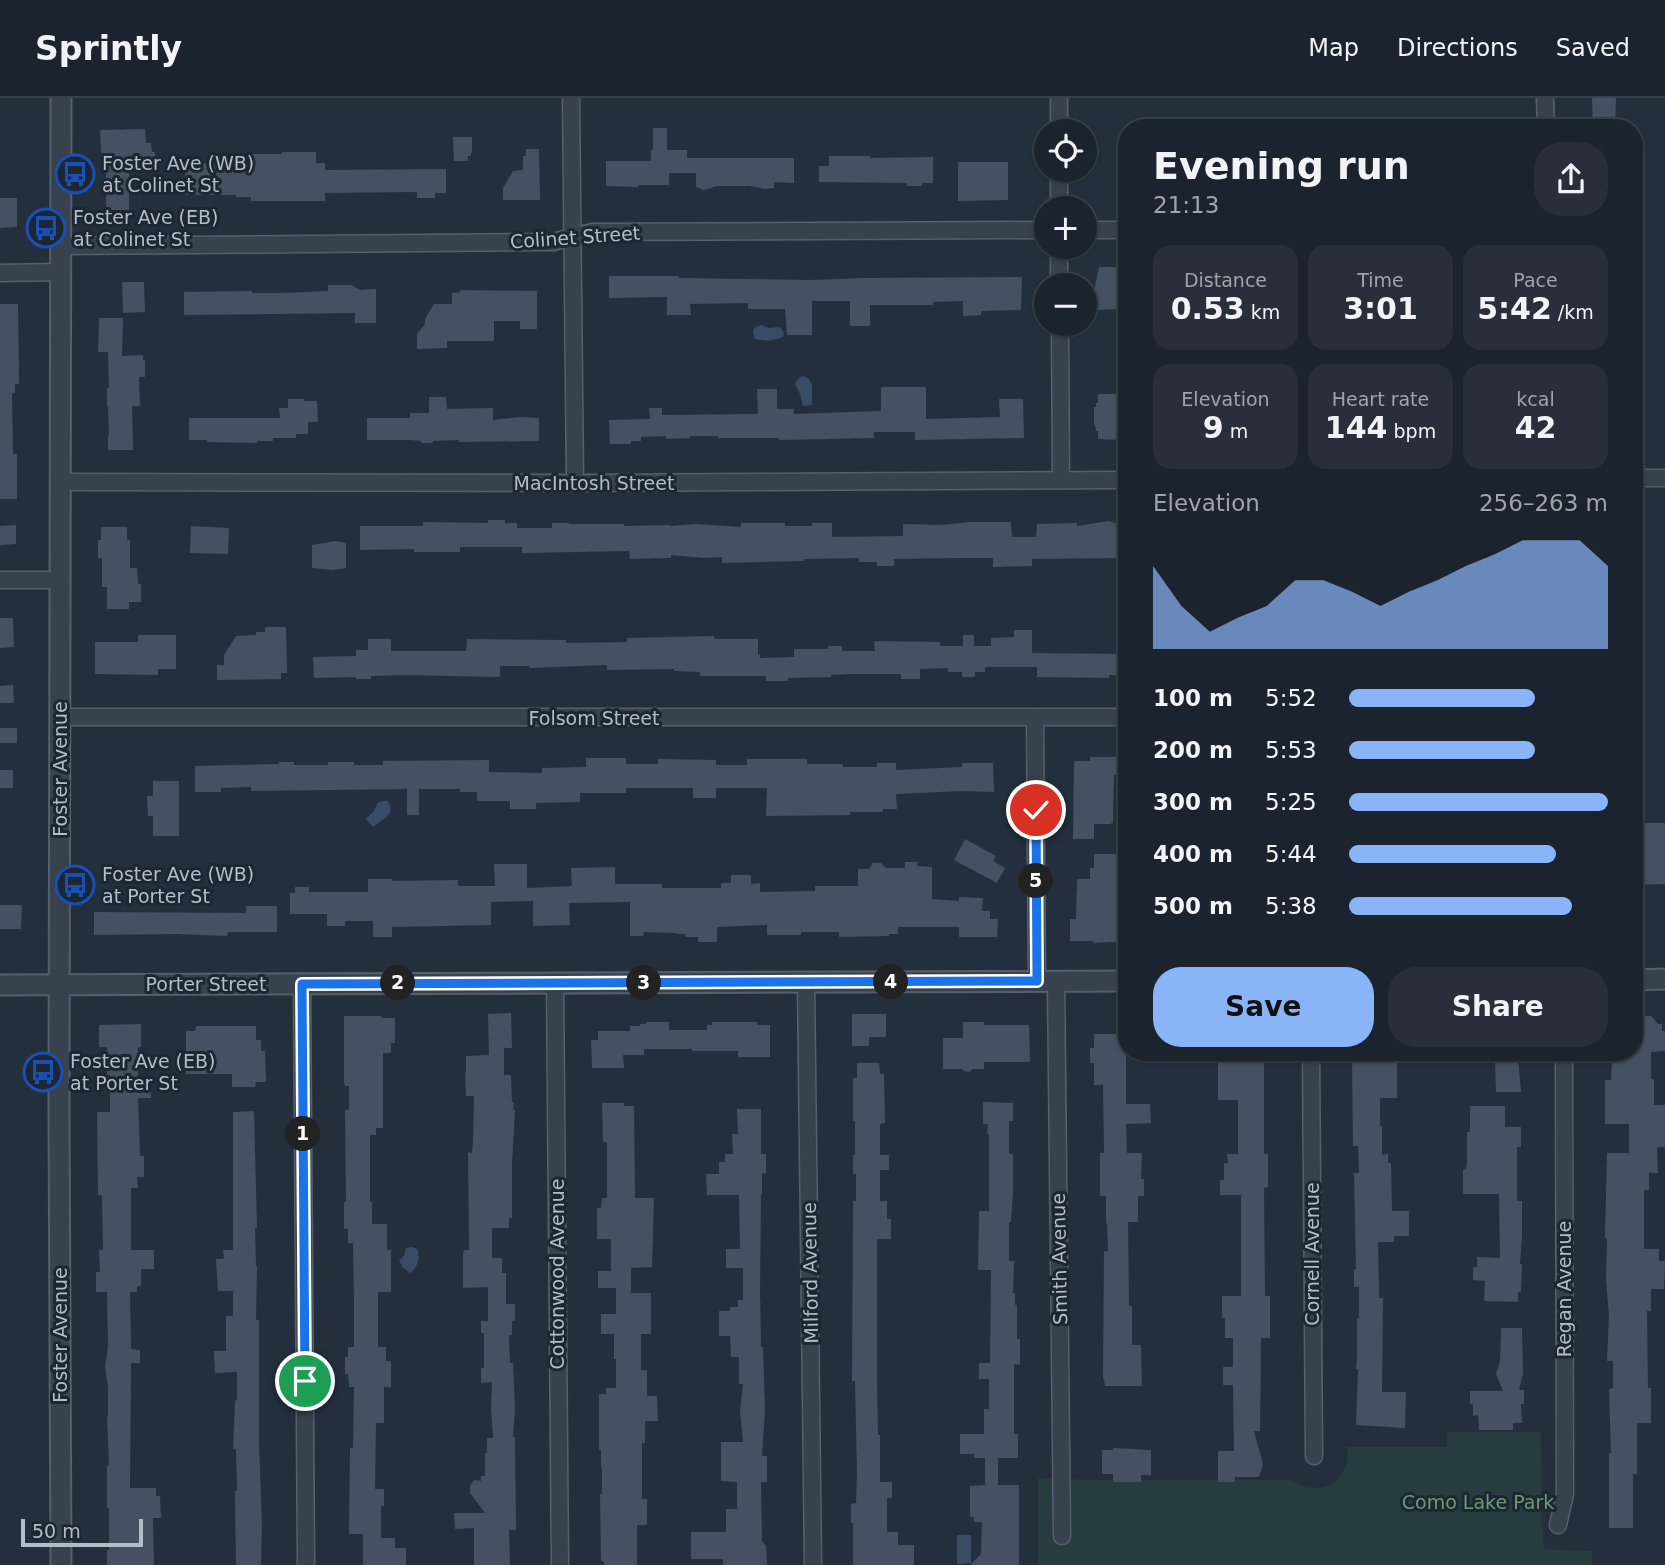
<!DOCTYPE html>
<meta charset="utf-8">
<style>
body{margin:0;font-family:"DejaVu Sans",sans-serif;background:#282f3a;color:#f1f3f6;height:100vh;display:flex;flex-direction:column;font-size:26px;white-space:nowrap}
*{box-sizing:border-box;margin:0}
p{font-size:23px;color:#a0a4aa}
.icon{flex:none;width:38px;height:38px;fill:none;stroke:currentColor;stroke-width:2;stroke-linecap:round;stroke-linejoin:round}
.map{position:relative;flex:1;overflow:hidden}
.sheet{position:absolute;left:1118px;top:21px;width:525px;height:942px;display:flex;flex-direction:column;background:#1b232e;border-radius:28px;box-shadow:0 2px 5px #0004,0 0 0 2px #39404a}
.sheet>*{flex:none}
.controls{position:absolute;left:1034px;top:21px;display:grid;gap:14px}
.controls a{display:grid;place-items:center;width:63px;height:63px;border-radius:50%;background:#1b232e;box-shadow:0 2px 5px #0004,0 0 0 2px #39404a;font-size:35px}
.scale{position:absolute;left:21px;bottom:18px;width:122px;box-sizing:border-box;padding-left:7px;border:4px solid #b4bcc9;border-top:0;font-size:19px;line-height:24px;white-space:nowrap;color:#b4bcc9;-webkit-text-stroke:5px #1d2633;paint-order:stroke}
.pin{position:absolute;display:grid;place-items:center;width:60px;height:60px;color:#fff;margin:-30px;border:4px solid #fff;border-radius:50%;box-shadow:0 2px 7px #0007}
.km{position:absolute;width:35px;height:35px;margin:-18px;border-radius:50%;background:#222;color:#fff;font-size:19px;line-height:35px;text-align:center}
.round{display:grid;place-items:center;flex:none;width:74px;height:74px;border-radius:28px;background:#282f3a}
.headline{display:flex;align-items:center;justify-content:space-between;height:119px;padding:0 35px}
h1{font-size:38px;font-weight:600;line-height:52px}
.stats{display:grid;grid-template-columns:repeat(3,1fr);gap:10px;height:119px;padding:7px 35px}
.stats div{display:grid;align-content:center;border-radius:18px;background:#282f3a;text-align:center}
.stats b{font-size:30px;font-weight:600}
.stats small{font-size:19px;font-weight:400}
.stats p{font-size:19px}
.chart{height:196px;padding:14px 35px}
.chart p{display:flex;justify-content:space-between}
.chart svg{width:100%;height:126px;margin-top:7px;fill:#8ab4f8;opacity:.7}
.primary-button{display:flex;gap:14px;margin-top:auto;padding:14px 35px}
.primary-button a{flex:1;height:80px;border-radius:28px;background:#8ab4f8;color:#111;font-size:28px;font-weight:600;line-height:80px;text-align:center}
.primary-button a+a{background:#282f3a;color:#f1f3f6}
ul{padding:0 35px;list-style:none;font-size:23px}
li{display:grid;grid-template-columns:112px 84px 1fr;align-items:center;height:52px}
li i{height:18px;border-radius:9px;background:#8ab4f8}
header{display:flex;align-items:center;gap:42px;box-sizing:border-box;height:98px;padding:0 35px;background:#1b232e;border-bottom:2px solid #39404a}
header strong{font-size:33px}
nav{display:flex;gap:38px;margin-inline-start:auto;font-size:24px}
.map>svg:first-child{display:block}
</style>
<header>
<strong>Sprintly</strong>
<nav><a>Map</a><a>Directions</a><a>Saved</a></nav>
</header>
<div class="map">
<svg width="1665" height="1467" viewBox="0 0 1665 1467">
<rect width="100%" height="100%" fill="#242f3e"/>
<path fill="#263c3f" d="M1447 1334H1541L1542 1427 1544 1451 1592 1453V1467H1038V1380L1086 1382H1291C1308 1395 1335 1393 1344 1371 1348 1364 1348 1357 1347 1349H1447Z"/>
<g fill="#394c67">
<path d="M761 227 769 230 780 229 784 235 783 239 769 243 755 241 753 235 754 230Z"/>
<path d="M803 278 809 281 812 286V307L803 308 800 296 795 286 798 281Z"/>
<path d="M382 703H387C398 715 382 722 373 729L366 721 374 713 378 705Z"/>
<path d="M412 1149 417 1151C421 1159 417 1171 410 1175L403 1170 399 1162 404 1158 406 1150Z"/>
<path d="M957 1437H971V1465L957 1466Z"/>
</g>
<g fill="#455162">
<path d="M1592 0H1616L1615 30H1593Z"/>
<path d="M653 30H667V52H687V60H794V85L774 84V90L765 91 750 88H717L704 92 696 89V75H669V87H638V89L606 88V63H651V52H653Z"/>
<path d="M145 31 146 45H151L152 54H155V68L129 69V112H106V69H102L100 32Z"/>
<path d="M453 39H472V55H471V58H468V63H454Z"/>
<path d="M526 51H539L540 102H503V90L513 73 523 72V58H526Z"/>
<path d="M282 54H316V65H325V72L446 71V95H435V100H417V94L325 95V103H251V99H236V97H185V65L250 66V56H282Z"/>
<path d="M829 58H870V60L933 59V85H922V88H907V85L819 84V68H829Z"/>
<path d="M958 64H1008V102L958 103Z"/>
<path d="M0 100H17V129L0 130Z"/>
<path d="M1099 169H1116L1117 211 1094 212 1092 203Z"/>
<path d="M609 178H679V180L812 182 864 180 1022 179 1021 212 981 213V217L963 218V203L933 204V207H870V228H850V203H812V237H787L785 211H748V205L690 206 691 217H667V199L609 200Z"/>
<path d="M122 184H144L145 214 123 215Z"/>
<path d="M328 187H351L360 192 376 191V225H355V215L184 217V194L252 193V195H282L328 193Z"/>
<path d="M460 192 537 193V231H520V223H494V243H447V250L417 251V236L425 226V221L434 206H452V195L460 194Z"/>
<path d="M0 206H18L19 286H15V295H12L13 356H17V401H0Z"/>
<path d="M99 220H123L122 258 143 257V262H145V279H139L140 308H132L133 352H108V337H109L108 308H107V290H109L108 254H98Z"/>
<path d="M881 289H926V321L1000 319 999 301H1023L1024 340 915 342V334H874V340L779 342V340H718V338H690V340L666 341V338L641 339V343H631V346H610L609 322 650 321 649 310H662V317L758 316 757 291H777V311H794V316L881 313Z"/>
<path d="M1098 296H1123L1124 340H1120V342L1098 341V333H1096L1095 327H1094V309H1096V305H1098Z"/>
<path d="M429 299H446L447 311 493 310V322L519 319 539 320V343L459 344V342L433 343V345H421V343L410 342H367V320H410V315H429Z"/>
<path d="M288 301H304V303H317L318 324H308V336H296V340H273V343H257V345L207 344V342H189V320H280L279 310H288Z"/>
<path d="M488 422H505V425H517V430H552V425H569V426H624V428L670 427V428L695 426 741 429V425H785V428H812V425H832V439L903 438V426L941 427 970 424H1011L1012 439H1036L1037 426 1077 425V428L1108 423 1120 426 1121 435H1127V456H1121V460L1032 461V468L993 469V460H961L894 461V468H877V464H859V460L804 461V463L722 465V459L704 460 671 457V460L630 461 629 453 522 455V449H460V454H414V451L360 452V428H423V424L488 425Z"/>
<path d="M16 427V446L0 447V428Z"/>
<path d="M191 428 229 430 228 456 190 455Z"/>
<path d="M101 429H127V442H130V470H137L138 486H141V504H129V511H107V489H102V460H98V442H101Z"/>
<path d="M335 443 346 445V470L333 472 312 470V447Z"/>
<path d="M0 520H13L14 549 0 550Z"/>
<path d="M265 529H286L287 575H281V581L217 582V567H224V557L236 538 256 537V534H265Z"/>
<path d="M1014 532H1032V555L1122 556 1121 577H1109V580L1037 579V569H985V574H975V579H962V574H948V570L920 571V581H901V576H850L831 577V579L788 580V583H766V578H700V574L674 573V571L607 572V567L530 570 529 568H500V579L407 577 371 578V581H356V579L314 580 313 559 356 558V552H368V541H391V553H466L467 541 566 542V545L627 544V540L714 538V541H758V557L760 556V560L794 559V551H828V548H842V553H875L874 543 940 544V548H963V537H974V548H991V540L1014 539Z"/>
<path d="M138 537H176V571H158V577L95 576V544H138Z"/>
<path d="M13 587 14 605H0V588Z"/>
<rect x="0" y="630" width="17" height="15"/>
<path d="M1090 659H1116V677H1114L1113 725H1111V726H1094V741H1073L1074 663H1090Z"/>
<path d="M586 660H626V666H658V661L716 662V667H747V661H807V666H843V669H877V665H896V672L962 669V665H993L994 694 962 693 896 696 897 711H883V714H850V717L766 718 767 690H716V700H693V690H626V695H580V704L536 705V711H510V703H477V694H460V691H419V717H407V691L251 693V689L221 690V694H195V668L279 666V664H294V667H328V664H354V667H383V663L489 662V674L542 675V670L586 669Z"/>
<rect x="0" y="672" width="13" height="18"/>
<path d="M153 683H179V738H153V718H148L147 698H153Z"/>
<path d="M1634 725H1665V786L1634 787Z"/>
<path d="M965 741 996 758 993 763 1005 770 997 785 954 762Z"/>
<path d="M1094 756H1116L1117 820H1127V843L1093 845V843H1070V821H1076L1077 781H1090V770H1094Z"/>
<path d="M905 764H918L917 768 932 769V801L959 803V799L983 800 982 813H990V821H998L997 839H959V829H898V836H889V838L839 839V834H801V837H767V827L717 829V844H698V839H686L685 836H676V835L644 834 643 838H630V804L569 805 570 827 533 828V803L491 804V827L392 829V839H373V823H345V828H327V816H290V795H295V789H309V794H368V781H392V783L458 782V788H495L494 766H527V790L572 788 571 770 615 769V786H662V790H721V785H731V777H751V786L760 785V794L815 793V788H858V771H869L873 765H881L886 770H905Z"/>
<path d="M0 807H22L21 831H0Z"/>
<path d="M246 808H277V834H228L227 838 179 836 94 837V814L246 815Z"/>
<path d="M511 915 512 950H504V977H511L512 1004H514L513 1012H515L512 1065V1120H509V1130H492V1160H502V1175H506V1206H515V1223H512V1237H509L510 1265H513L515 1311 513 1339H515L516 1432H509L510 1467H474V1430L455 1431 454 1415H485L470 1395V1388L474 1382 481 1383V1378H485V1355H487V1340H493L491 1310 492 1284 481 1285V1270H484V1235H481V1223H488V1189L463 1190V1157L464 1152H469L468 1054 472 1055 473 1042 474 998H466L465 975 466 974V958L489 957 488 916Z"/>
<path d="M852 916H886V939H869V948H852Z"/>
<path d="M344 918H382L381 920H395V945H391V955H383V1030H376V1037H370V1104H372V1126H387V1152H391V1194H378V1249H386V1263H391V1289H384V1325H376L375 1391H384V1408H381V1440H395V1450H406V1467H363V1436H349L350 1350H353L354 1289H349L348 1276H345V1259H348V1249H354V1202L353 1145H348V1131H344V1104H346L345 1012H349V988H345L344 984Z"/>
<path d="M1634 918H1651L1658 926H1662V933H1665V953L1651 954V981H1654V1007H1665V1049H1657L1658 1075H1649V1092H1644V1151H1659V1163H1665L1664 1191H1651V1213H1647L1648 1290H1651V1325H1637V1376H1633V1430H1609V1355H1611L1609 1291 1613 1290V1263H1607L1609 1218 1606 1182 1607 1140H1605L1607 1055H1629V1026H1605V982H1611L1612 964H1620V954H1634Z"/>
<path d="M646 924H669V932H707V927H712V924H757V927H770V959H738V953H692V951H644V957H623L624 970H592L591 942H598V933H630V928H640V926H646Z"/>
<path d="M963 924H984V927H1029L1030 964H984V971H973L970 974 964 973 961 971H943V940H963Z"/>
<path d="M141 926V949H138V984L150 983 151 1000H138L140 1058H144V1079H137L138 1090H131V1152H154V1171H141V1188H137V1194H130L131 1251 140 1252V1265H131L130 1390H156V1398H160L161 1420H153L154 1467H107V1452H109V1410H107V1368H109L107 1319H108V1289L105 1269 108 1248 107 1194H96V1174H100L99 1152H103L102 1097H98L97 1014H110V977H107V949H99V927Z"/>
<path d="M196 928H256V942H261V953H265L266 984H256L255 989H232V976H186V933H195Z"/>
<path d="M1094 936H1126V1006H1150L1151 1025 1126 1026 1127 1055H1142L1141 1081H1144V1098H1138V1124H1128L1129 1208H1132V1247H1141L1142 1288H1105L1104 1281H1103L1104 1153H1108L1107 1125H1106V1098H1100V1055H1104L1103 987H1094V965H1090V950H1094Z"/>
<path d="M1218 954H1264V1056H1268V1089L1264 1090 1265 1198H1270V1240H1261L1260 1333H1254L1263 1366 1259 1379H1235V1384H1218V1353H1234L1233 1287H1223V1269H1233V1240H1225V1220H1222V1198H1241V1097H1220V1082H1224V1065H1228L1227 1056H1238V1002H1218Z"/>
<path d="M1359 954H1397V1000H1380V1028H1382V1057L1388 1056V1065H1391L1392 1113H1409V1138H1394V1144H1378L1379 1200H1383L1382 1294H1406L1405 1330 1356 1327 1358 1271H1356L1357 1258V1220H1359V1189H1354V1171H1356L1354 1075H1359L1358 1048H1353L1352 961H1360Z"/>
<path d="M1518 959 1521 994H1496L1495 960Z"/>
<path d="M857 965H879L880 976H884L885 1025 880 1026V1057H889V1072H880V1103H887V1121H891V1141H877V1285L878 1337H880V1384H892V1400H887V1434H898V1447H914V1467H853V1425H851V1406L856 1405 857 1376 855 1283H852L853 1103H856V1076H853V1057H855V1023H853V980H857Z"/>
<path d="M983 1004 1013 1005V1023H1009V1056H1013V1094L1011 1124H1009V1163H1014L1013 1195H1015V1207H1017V1241H1020V1267L1014 1266V1336H1018V1360H998V1387H1019V1467H970L981 1456 982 1424H974V1419H970V1388L985 1387V1360H974V1356H960V1336H984V1311H989V1281H979V1265H990L991 1172H978L979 1113H989V1036H987L988 1026H983Z"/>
<path d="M602 1005H624V1008H634L635 1100H654L652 1169 631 1170V1195H651V1236H641V1272H647V1298H657L658 1323H645V1345H642V1401H647V1427H637V1467H604V1463H601L600 1396H602V1370H601V1352H599V1296H606V1290H616V1261H614V1236H601V1216H616V1190H598V1173H611V1141H597V1110H601L602 1100H607V1044H603Z"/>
<path d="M1470 1008H1505V1029H1521V1049H1517V1103H1522V1138L1520 1166H1522L1521 1194H1518V1204L1484 1203 1485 1183 1473 1182V1169H1477V1159L1500 1160 1499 1096H1463V1072L1466 1071 1467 1063V1034H1470Z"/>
<path d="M737 1011H761V1056H766V1076L762 1075V1097H761L760 1192 761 1249H763L765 1312 762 1358H767V1384H761L762 1443 766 1448 767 1467H723V1461H691V1434H726V1411H737V1384L721 1383V1344H743L740 1313 743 1286H739V1259H731L730 1238H719V1213H730V1209H738V1202H743V1170H726V1151H740L739 1097H707L706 1076H719V1064H725V1056H733L732 1036H738Z"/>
<path d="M254 1013 257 1130H255L256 1168H257L256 1222H259V1343L262 1427 261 1467H236L235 1393H237L236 1351H233L235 1303 237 1302V1274L215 1275 214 1253H226V1218H233V1193H218L216 1161H224L223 1152H233V1014Z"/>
<path d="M1501 1230H1522L1523 1276 1519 1292H1524V1306H1521L1522 1325H1513V1332H1479L1478 1317 1473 1318V1306H1470V1293H1503L1496 1276 1500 1264Z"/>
<path d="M1113 1350 1151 1352V1377H1141V1384H1113V1376H1102V1352H1113Z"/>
</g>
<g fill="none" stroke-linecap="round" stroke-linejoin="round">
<defs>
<g id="minor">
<path d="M571 0 575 385"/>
<path d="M1059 0V33"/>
<path d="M1545 0 1546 30"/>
<path d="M1059 72V110"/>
<path d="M1085 132H1127"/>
<path d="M61 148 553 144 592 134 1046 132"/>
<path d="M1059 149V187"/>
<path d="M0 175 61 174"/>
<path d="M1060 226 1061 382"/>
<path d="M1634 380H1665"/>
<path d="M61 384 575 385 1127 382"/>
<path d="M0 482H60"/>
<path d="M60 619H1127"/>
<path d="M1035 620 1037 883"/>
<path d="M1056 883 1062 1438"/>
<path d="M806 884 813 1467"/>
<path d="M555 885 560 1467"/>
<path d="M302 886 306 1467"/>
<path d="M1311 954 1314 1358"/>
<path d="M1558 1427 1565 1396 1564 954"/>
</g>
<g id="tertiary">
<path d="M1634 882 1665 881"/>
<path d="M0 887 1127 883"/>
<path d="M61 1467 59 1008 61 0"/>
</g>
</defs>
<use href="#minor" stroke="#565f6c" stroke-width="19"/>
<use href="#tertiary" stroke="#565f6c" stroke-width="23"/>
<use href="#minor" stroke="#38414e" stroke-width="16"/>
<use href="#tertiary" stroke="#38414e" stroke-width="19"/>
</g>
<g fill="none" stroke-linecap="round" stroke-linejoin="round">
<defs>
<path id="route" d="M305 1283 302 886 1037 883 1036 712"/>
</defs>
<use href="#route" stroke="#fff" stroke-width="14"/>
<use href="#route" stroke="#1a73e8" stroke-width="9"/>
</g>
<defs>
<symbol id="bus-ring" viewBox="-11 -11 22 22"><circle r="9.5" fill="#1d2633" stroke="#1a4fb4" stroke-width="1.5"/><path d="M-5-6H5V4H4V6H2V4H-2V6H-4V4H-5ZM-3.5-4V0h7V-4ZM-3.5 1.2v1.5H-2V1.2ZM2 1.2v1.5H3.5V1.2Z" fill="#1a4fb4"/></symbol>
</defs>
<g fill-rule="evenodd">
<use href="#bus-ring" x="53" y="54" width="44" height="44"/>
<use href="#bus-ring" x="24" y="108" width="44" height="44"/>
<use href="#bus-ring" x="53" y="765" width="44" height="44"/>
<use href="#bus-ring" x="21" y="952" width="44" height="44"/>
</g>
<g text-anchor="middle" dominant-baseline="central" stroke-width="6" stroke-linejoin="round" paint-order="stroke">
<g font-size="19" fill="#b4bcc9" stroke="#1d2633" text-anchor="start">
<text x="102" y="65">Foster Ave (WB)<tspan x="102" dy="22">at Colinet St</tspan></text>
<text x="73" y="119">Foster Ave (EB)<tspan x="73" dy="22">at Colinet St</tspan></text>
<text x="102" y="776">Foster Ave (WB)<tspan x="102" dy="22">at Porter St</tspan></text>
<text x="70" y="963">Foster Ave (EB)<tspan x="70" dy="22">at Porter St</tspan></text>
</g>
<g font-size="19" fill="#b4bcc9" stroke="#1d2633">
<text transform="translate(575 139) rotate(-4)">Colinet Street</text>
<text x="594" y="385">MacIntosh Street</text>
<text x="594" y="620">Folsom Street</text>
<text transform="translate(60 671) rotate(-90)">Foster Avenue</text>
<text x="206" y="886">Porter Street</text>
<text transform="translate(1312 1156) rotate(-90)">Cornell Avenue</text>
<text transform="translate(1059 1161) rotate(-91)">Smith Avenue</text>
<text transform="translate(810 1175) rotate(-91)">Milford Avenue</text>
<text transform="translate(557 1176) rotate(-90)">Cottonwood Avenue</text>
<text transform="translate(1564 1191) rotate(-90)">Regan Avenue</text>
<text transform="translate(60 1237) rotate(-90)">Foster Avenue</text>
</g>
<g font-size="19" fill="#6b9a76" stroke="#1d2633">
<text x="1478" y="1404">Como Lake Park</text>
</g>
</g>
</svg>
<div class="controls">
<a><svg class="icon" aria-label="locate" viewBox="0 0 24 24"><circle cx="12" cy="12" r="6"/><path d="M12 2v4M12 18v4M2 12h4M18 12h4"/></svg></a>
<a>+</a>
<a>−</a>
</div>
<div class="scale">50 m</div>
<div class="pin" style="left:305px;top:1283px;background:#1e9e55"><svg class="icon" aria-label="arrive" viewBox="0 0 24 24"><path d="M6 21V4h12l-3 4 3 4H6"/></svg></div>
<div class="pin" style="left:1036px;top:712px;background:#d93025"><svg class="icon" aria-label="check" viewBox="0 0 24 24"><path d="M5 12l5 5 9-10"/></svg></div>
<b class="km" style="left:303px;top:1036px">1</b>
<b class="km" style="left:398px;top:885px">2</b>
<b class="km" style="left:644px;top:885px">3</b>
<b class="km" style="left:891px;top:884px">4</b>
<b class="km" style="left:1036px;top:783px">5</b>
<section class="sheet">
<div class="headline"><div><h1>Evening run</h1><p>21:13</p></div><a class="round"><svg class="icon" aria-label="share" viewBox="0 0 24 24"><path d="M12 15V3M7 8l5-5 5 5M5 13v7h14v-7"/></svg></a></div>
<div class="stats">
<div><p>Distance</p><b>0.53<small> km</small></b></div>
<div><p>Time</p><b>3:01</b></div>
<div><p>Pace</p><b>5:42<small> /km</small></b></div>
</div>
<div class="stats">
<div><p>Elevation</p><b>9<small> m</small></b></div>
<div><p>Heart rate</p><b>144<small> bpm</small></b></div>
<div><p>kcal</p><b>42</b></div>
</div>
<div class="chart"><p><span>Elevation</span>256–263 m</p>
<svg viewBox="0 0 160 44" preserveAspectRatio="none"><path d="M0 44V15L10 29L20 38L30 33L40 29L50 20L60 20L70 24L80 29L90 24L100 20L110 15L120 11L130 6L140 6L150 6L160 15V44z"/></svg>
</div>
<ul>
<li><b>100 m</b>5:52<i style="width:72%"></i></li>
<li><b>200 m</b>5:53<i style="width:72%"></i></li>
<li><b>300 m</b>5:25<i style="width:100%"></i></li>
<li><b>400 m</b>5:44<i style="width:80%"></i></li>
<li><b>500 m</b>5:38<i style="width:86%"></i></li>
</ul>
<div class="primary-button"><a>Save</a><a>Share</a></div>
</section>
</div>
